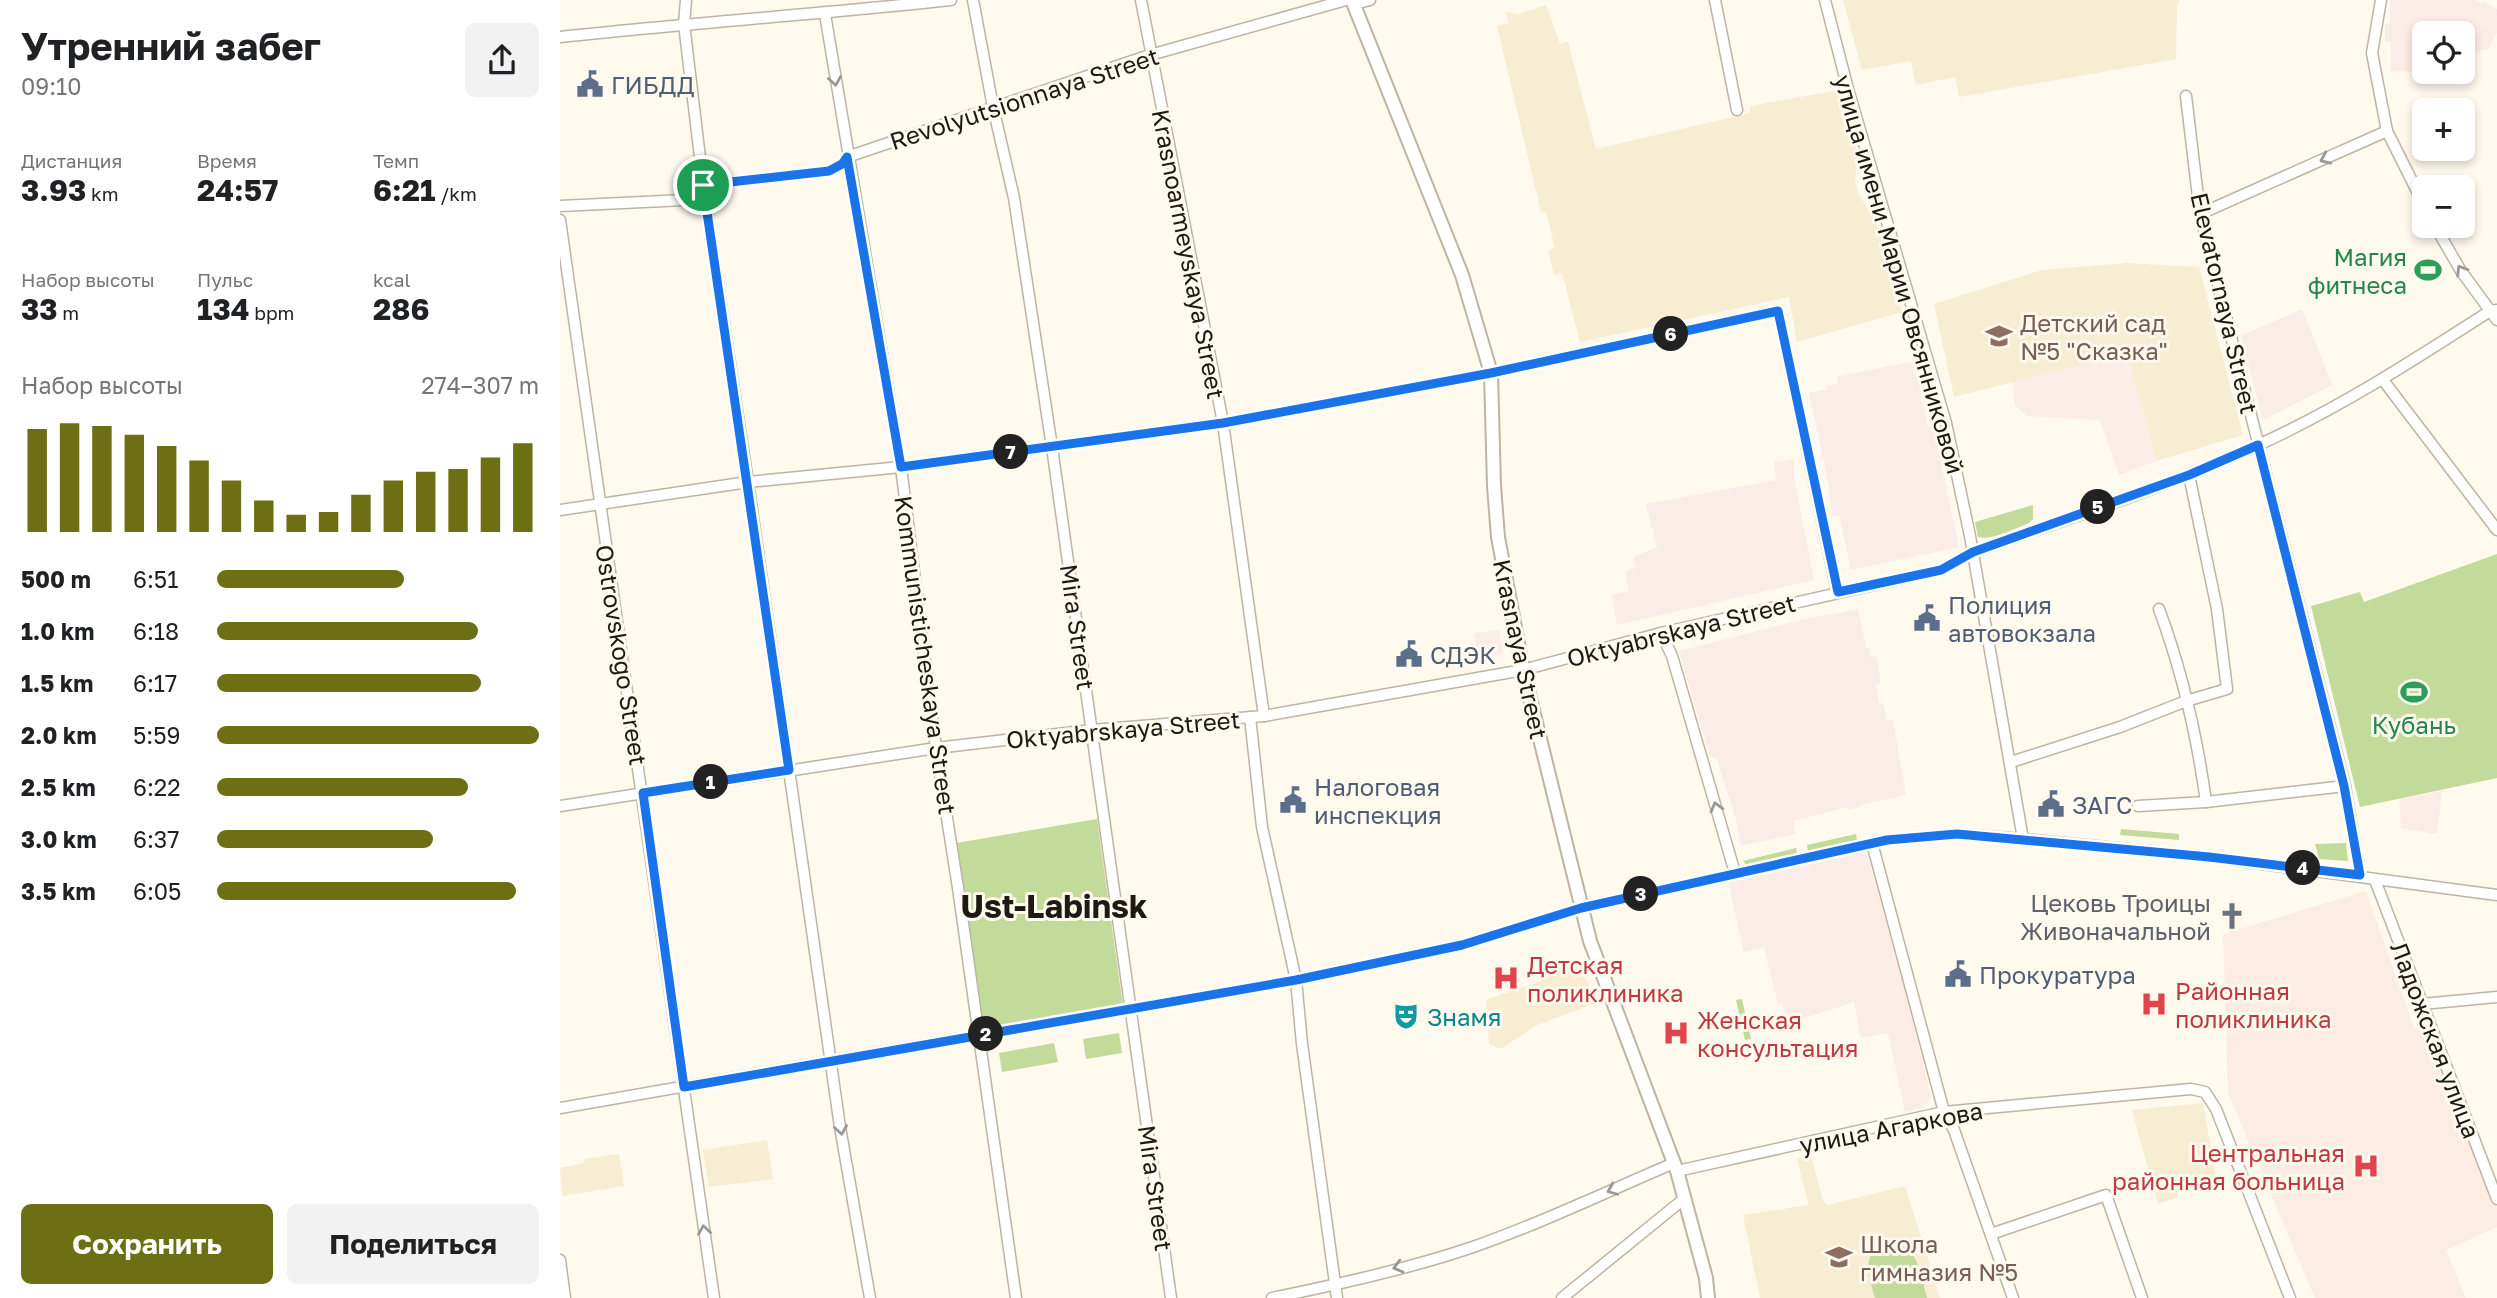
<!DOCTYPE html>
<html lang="ru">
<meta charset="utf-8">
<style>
body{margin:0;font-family:"Golos Text",sans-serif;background:#f2f2f2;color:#202124;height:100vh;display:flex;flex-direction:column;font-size:26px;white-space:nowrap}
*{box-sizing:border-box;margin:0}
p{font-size:23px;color:#757577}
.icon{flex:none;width:38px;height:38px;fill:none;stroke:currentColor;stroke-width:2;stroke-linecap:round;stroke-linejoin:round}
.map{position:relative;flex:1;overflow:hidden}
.sheet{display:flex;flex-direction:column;background:#fff;width:560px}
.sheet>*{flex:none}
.tools{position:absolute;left:1852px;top:21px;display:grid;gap:14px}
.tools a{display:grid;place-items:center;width:63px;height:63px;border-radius:10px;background:#fff;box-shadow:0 4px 10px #0003;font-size:35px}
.pin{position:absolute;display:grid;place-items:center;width:60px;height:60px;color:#fff;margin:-30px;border:4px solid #fff;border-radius:50%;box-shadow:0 2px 7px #0007}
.km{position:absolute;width:35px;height:35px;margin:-18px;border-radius:50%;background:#222;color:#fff;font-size:19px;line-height:35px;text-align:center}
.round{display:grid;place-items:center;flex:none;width:74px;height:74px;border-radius:10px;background:#f2f2f2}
.overview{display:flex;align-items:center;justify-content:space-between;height:119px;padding:0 21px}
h1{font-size:38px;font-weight:700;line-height:52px}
.metrics{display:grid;grid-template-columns:repeat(3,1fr);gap:10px;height:119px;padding:7px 21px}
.metrics div{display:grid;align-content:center}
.metrics b{font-size:30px;font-weight:700}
.metrics small{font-size:19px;font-weight:400}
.metrics p{font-size:19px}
.chart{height:196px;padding:14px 21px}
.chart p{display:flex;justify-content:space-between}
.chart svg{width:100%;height:126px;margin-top:7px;stroke:#6c6f13;stroke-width:6}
.button{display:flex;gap:14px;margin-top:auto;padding:14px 21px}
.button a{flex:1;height:80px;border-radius:10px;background:#6c6f13;color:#fff;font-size:28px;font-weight:700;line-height:80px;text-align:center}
.button a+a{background:#f2f2f2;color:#202124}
ul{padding:0 21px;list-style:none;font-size:23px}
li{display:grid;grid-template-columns:112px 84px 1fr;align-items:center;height:52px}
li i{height:18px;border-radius:9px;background:#6c6f13}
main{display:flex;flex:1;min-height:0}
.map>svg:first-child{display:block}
</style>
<main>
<section class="sheet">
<div class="overview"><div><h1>Утренний забег</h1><p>09:10</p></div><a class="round"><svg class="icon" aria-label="share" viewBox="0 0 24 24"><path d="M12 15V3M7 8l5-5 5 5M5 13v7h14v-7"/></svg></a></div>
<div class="metrics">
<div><p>Дистанция</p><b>3.93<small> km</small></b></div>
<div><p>Время</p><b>24:57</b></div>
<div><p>Темп</p><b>6:21<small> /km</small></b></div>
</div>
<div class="metrics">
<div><p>Набор высоты</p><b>33<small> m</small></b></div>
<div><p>Пульс</p><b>134<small> bpm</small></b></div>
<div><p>kcal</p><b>286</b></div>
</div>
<div class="chart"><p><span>Набор высоты</span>274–307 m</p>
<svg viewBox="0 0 160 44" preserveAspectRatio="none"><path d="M5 44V8M15 44V6M25 44V7M35 44V10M45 44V14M55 44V19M65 44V26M75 44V33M85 44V38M95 44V37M105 44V31M115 44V26M125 44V23M135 44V22M145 44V18M155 44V13"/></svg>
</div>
<ul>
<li><b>500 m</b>6:51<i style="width:58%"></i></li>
<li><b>1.0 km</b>6:18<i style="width:81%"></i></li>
<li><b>1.5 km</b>6:17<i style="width:82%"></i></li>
<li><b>2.0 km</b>5:59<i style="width:100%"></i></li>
<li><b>2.5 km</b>6:22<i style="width:78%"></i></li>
<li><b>3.0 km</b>6:37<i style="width:67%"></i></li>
<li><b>3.5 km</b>6:05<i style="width:93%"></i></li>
</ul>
<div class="button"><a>Сохранить</a><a>Поделиться</a></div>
</section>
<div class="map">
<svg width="1937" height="1298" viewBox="0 0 1937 1298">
<rect width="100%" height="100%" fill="#fff9ee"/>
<g fill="#fcece8">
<path d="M1830 0H1914L1921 3 1922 1 1937 9V32L1928 49 1902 55V33H1864V72L1831 71V42H1825V24L1830 23Z"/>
<path d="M1742 309 1772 385 1703 420 1681 336Z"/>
<path d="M1567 353 1596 461 1559 475 1540 420 1467 416 1455 405 1452 382Z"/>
<path d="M1354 361 1368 427H1373L1399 547 1291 570 1279 515 1273 516 1268 492 1270 491 1249 393 1267 389V386L1278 384 1277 377Z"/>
<path d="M1234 459V478L1254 580 1057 625 1051 595 1069 591 1065 571 1076 568 1073 557 1097 547 1086 504 1216 480 1214 462Z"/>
<path d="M1298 609 1306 648H1309L1311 657 1316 656 1321 683 1316 685 1319 703H1323L1327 720H1333L1346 795 1300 805V807L1288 810 1287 807 1233 821 1236 834 1181 846 1177 823 1157 759 1150 756 1119 651 1241 620Z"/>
<path d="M939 630 943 651 941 655 918 659 914 633Z"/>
<path d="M1882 791 1877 834 1841 828 1839 799Z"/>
<path d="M1295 849 1307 854 1346 993 1371 1097 1364 1107 1345 1112 1328 1033 1301 1038 1294 1002 1229 1023 1222 1003 1218 1004 1204 947 1184 952 1167 878Z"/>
</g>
<g fill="#f8ecd2">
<path d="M1283 0H1620L1617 6 1616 59 1399 97 1395 77 1356 85 1351 61 1302 70Z"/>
<path d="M986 5 1000 44 1008 42 1036 149 1190 113V106L1279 90 1298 157 1295 179 1298 193 1317 224 1342 312 1237 342 1229 297 1020 342 1002 273 994 275 988 251 995 248 986 212H981L937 26 949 23 945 12 959 14Z"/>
<path d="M1567 263 1639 267 1683 435 1596 461 1567 353 1394 397 1374 304 1482 270Z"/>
<path d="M1019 962 1036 1003 977 1025 941 1049 929 1044 926 1000 975 983Z"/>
<path d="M1643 1103 1656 1178 1617 1191 1618 1197 1598 1204 1572 1110Z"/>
<path d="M207 1140 213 1179 149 1187 143 1150Z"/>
<path d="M59 1154 64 1186 3 1196 0 1168 24 1163 25 1159Z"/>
<path d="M1251 1156 1263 1201 1268 1205 1345 1186 1380 1298H1200L1183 1215 1249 1205 1237 1159Z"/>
</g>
<path fill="#fdece1" d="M1806 891 1854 1028 1866 1027 1937 1209V1227L1886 1250 1906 1298H1755L1668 1093 1663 934Z"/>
<g fill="#c2db9a">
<path d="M1473 505V519L1469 523C1455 528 1433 541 1418 537L1415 522Z"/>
<path d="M1937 554V778L1800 807 1751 606 1800 592 1804 602Z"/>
<path d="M537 819 563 1006 424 1032 396 843Z"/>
<path d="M1561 829 1619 834V840L1560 835Z"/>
<path d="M1296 834 1297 841 1248 852 1247 845Z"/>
<path d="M1786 843 1788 861 1759 859 1755 844Z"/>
<path d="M1236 848 1237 855 1188 867 1183 861Z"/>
<path d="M1182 999 1191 1039 1185 1040 1176 1000Z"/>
<path d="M559 1033 562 1053 526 1059 523 1039Z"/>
<path d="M494 1043 498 1062 442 1072 439 1053Z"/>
<path d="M1335 1244C1360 1249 1361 1277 1367 1298H1315C1308 1273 1299 1246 1335 1244Z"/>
</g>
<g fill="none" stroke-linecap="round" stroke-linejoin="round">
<defs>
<g id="minor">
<path d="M126 0 124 24 145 199 188 482 280 1127 310 1298"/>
<path d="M413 0 433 107 454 198 492 447 611 1298"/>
<path d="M581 0 663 423 704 716"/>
<path d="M1155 0 1177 110"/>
<path d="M1265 0 1288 89 1386 423 1410 536 1463 839"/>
<path d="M1821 0 1812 53 1827 131 1864 205"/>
<path d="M794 4 810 0"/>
<path d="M265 14 341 467 376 748 398 888 456 1298"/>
<path d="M0 37C130 23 261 14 391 0"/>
<path d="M1626 96 1640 214 1785 786 1800 875"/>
<path d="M143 185 269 171 282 164 287 157 590 55 786 0"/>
<path d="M0 206 145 199"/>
<path d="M1640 214 1827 131"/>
<path d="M0 220C49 580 104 938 154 1298"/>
<path d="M1875 226 1901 271 1937 320"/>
<path d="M1823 380 1937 530"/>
<path d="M0 510 188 482 341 467 663 423 931 373 1218 311 1277 591"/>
<path d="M1599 609C1622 671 1637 736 1646 802"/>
<path d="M1101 633 1112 656 1175 873"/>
<path d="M690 717 702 827 736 980 742 1044 777 1298"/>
<path d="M1451 762 1560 727 1626 701 1667 689 1657 609 1629 475"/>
<path d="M0 806 376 748 532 730 704 716 963 670 1101 633 1381 570 1413 552C1508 519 1604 488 1696 446 1778 409 1854 360 1930 311L1937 310"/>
<path d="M1578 806 1646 802 1785 786"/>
<path d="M1312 843 1384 1112 1394 1130 1453 1298"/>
<path d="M1815 880 1937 1199"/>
<path d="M1862 1004 1937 997"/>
<path d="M0 1108 736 980 902 945 1021 908 1327 840 1397 834 1463 839 1649 857 1937 895"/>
<path d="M1117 1171 1384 1112 1631 1089 1645 1092 1656 1109 1730 1298"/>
<path d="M1431 1234 1546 1195 1582 1298"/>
<path d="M0 1260 5 1298"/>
<path d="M712 1298C779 1284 848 1269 913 1247 982 1223 1048 1191 1114 1163"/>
<path d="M1002 1298 1125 1198"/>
</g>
<path id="major" d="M792 0 902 275 931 373 934 486 938 537 963 670 1030 941 1117 1171 1146 1278 1148 1298"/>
</defs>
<use href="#minor" stroke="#bdb5a3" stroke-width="13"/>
<use href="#major" stroke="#bdb5a3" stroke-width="16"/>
<use href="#minor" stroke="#fff" stroke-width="10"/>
<use href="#major" stroke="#fff" stroke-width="12"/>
</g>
<defs><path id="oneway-chevron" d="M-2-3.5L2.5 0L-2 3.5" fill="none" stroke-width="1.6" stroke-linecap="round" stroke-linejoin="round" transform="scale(1.75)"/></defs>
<g stroke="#999895">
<use href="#oneway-chevron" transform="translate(275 81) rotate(81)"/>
<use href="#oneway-chevron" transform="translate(1765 159) rotate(156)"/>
<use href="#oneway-chevron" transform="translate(1901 270) rotate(-122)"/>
<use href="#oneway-chevron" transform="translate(1156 807) rotate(-106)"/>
<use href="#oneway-chevron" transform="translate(281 1130) rotate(81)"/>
<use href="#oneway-chevron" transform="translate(1052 1190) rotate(157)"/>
<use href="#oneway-chevron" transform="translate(144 1230) rotate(-98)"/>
<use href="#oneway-chevron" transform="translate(838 1267) rotate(165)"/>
</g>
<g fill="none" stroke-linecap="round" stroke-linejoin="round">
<defs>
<path id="route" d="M287 157 341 467 663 423 931 373 1218 311 1278 592 1381 570 1413 552 1629 475 1698 445 1784 786 1800 875 1649 857 1397 834 1327 840 1021 908 902 945 736 980 124 1087 83 793 229 770 143 185 269 171 282 164Z"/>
</defs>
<use href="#route" stroke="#fff" stroke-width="14"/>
<use href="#route" stroke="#1a73e8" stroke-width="9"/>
</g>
<defs>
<symbol id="civic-bare" viewBox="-9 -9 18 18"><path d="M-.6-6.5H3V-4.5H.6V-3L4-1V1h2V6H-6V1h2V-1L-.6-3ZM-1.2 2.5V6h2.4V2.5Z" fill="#5c6f8a" stroke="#fff9ee" stroke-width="2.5" paint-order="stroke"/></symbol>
<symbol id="stadium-bare" viewBox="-9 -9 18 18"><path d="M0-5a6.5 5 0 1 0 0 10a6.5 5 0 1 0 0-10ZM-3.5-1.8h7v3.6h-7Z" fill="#2e9e5b" stroke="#fff9ee" stroke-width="2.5" paint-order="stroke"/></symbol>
<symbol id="school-bare" viewBox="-9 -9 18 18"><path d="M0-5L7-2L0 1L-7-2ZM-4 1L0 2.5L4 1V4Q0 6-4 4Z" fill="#8d6e63" stroke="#fff9ee" stroke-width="2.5" paint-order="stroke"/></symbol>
<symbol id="church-bare" viewBox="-9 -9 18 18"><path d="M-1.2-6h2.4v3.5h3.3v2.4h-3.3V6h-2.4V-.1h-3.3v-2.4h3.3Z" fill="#6b7280" stroke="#fff9ee" stroke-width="2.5" paint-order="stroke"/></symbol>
<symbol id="hospital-bare" viewBox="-9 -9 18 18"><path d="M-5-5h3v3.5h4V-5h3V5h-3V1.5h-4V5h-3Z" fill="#e0444e" stroke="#fff9ee" stroke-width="2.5" paint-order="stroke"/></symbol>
<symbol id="theatre-bare" viewBox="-9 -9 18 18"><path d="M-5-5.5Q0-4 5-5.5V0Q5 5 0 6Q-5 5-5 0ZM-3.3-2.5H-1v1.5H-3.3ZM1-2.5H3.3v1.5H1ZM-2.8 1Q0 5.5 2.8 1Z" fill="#0f9aa8" stroke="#fff9ee" stroke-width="2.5" paint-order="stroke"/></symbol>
</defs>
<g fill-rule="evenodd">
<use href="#civic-bare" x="11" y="65" width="38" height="38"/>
<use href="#stadium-bare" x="1849" y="251" width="38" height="38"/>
<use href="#school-bare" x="1420" y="317" width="38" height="38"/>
<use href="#civic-bare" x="1348" y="599" width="38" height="38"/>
<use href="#civic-bare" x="830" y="635" width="38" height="38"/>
<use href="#stadium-bare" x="1835" y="673" width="38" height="38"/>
<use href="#civic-bare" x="714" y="781" width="38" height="38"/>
<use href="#civic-bare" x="1472" y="785" width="38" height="38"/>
<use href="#church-bare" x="1653" y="897" width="38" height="38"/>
<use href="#civic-bare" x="1379" y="955" width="38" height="38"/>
<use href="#hospital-bare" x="927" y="959" width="38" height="38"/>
<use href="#hospital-bare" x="1575" y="985" width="38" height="38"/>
<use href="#theatre-bare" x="827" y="997" width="38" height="38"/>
<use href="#hospital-bare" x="1097" y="1014" width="38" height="38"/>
<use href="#hospital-bare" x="1787" y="1147" width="38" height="38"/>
<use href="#school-bare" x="1260" y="1238" width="38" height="38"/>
</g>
<g text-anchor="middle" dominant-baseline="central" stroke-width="6" stroke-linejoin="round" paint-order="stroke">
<g font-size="24" fill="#4e5e75" stroke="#fff9ee" text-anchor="start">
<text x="51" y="84">ГИБДД</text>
<text x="1388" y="604">Полиция<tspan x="1388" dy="28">автовокзала</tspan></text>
<text x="870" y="654">СДЭК</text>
<text x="754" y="786">Налоговая<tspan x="754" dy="28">инспекция</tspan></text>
<text x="1512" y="804">ЗАГС</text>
<text x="1419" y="974">Прокуратура</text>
</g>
<g font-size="24" fill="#1d1a13" stroke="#fff9ee">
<text transform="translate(464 98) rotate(-18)">Revolyutsionnaya Street</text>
<text transform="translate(629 254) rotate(79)">Krasnoarmeyskaya Street</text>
<text transform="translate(1340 274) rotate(74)">улица имени Марии Овсянниковой</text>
<text transform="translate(1665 303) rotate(77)">Elevatornaya Street</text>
<text transform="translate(518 627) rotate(82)">Mira Street</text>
<text transform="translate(1121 630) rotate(-14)">Oktyabrskaya Street</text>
<text transform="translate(961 649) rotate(78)">Krasnaya Street</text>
<text transform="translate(62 655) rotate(81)">Ostrovskogo Street</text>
<text transform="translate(366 655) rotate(82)">Kommunisticheskaya Street</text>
<text transform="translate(563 729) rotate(-5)">Oktyabrskaya Street</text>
<text transform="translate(1876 1040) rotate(69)">Ладожская улица</text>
<text transform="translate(1331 1127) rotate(-11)">улица Агаркова</text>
<text transform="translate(596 1188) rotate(82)">Mira Street</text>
</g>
<g font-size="24" fill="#27864d" stroke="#fff9ee" text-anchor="end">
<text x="1847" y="256">Магия<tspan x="1847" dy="28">фитнеса</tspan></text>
<text x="1854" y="724" text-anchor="middle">Кубань</text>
</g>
<g font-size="24" fill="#785e54" stroke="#fff9ee" text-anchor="start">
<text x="1460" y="322">Детский сад<tspan x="1460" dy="28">№5 "Сказка"</tspan></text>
<text x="1300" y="1243">Школа<tspan x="1300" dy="28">гимназия №5</tspan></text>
</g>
<g font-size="24" fill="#5b616d" stroke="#fff9ee" text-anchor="end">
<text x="1651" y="902">Цековь Троицы<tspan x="1651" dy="28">Живоначальной</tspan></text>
</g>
<g font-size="24" fill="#be3a42" stroke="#fff9ee" text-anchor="start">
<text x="967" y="964">Детская<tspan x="967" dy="28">поликлиника</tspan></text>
<text x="1615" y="990">Районная<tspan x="1615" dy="28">поликлиника</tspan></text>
<text x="1137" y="1019">Женская<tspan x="1137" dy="28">консультация</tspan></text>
<text x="1785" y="1152" text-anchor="end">Центральная<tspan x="1785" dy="28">районная больница</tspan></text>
</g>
<g font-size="24" fill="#0d838f" stroke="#fff9ee" text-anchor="start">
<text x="867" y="1016">Знамя</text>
</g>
<g font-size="32" font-weight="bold" fill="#1d1a13" stroke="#fff9ee">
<text x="494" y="906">Ust-Labinsk</text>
</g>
</g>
</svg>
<div class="tools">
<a><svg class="icon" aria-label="locate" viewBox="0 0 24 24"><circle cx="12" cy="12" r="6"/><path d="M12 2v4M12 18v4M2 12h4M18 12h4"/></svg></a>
<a>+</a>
<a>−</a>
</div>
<div class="pin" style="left:143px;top:185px;background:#1e9e55"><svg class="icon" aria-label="arrive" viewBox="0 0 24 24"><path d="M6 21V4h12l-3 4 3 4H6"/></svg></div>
<b class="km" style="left:151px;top:782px">1</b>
<b class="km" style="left:426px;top:1034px">2</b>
<b class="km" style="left:1081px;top:894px">3</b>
<b class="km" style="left:1743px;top:868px">4</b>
<b class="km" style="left:1538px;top:507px">5</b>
<b class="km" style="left:1111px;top:334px">6</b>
<b class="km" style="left:451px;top:452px">7</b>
</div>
</main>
